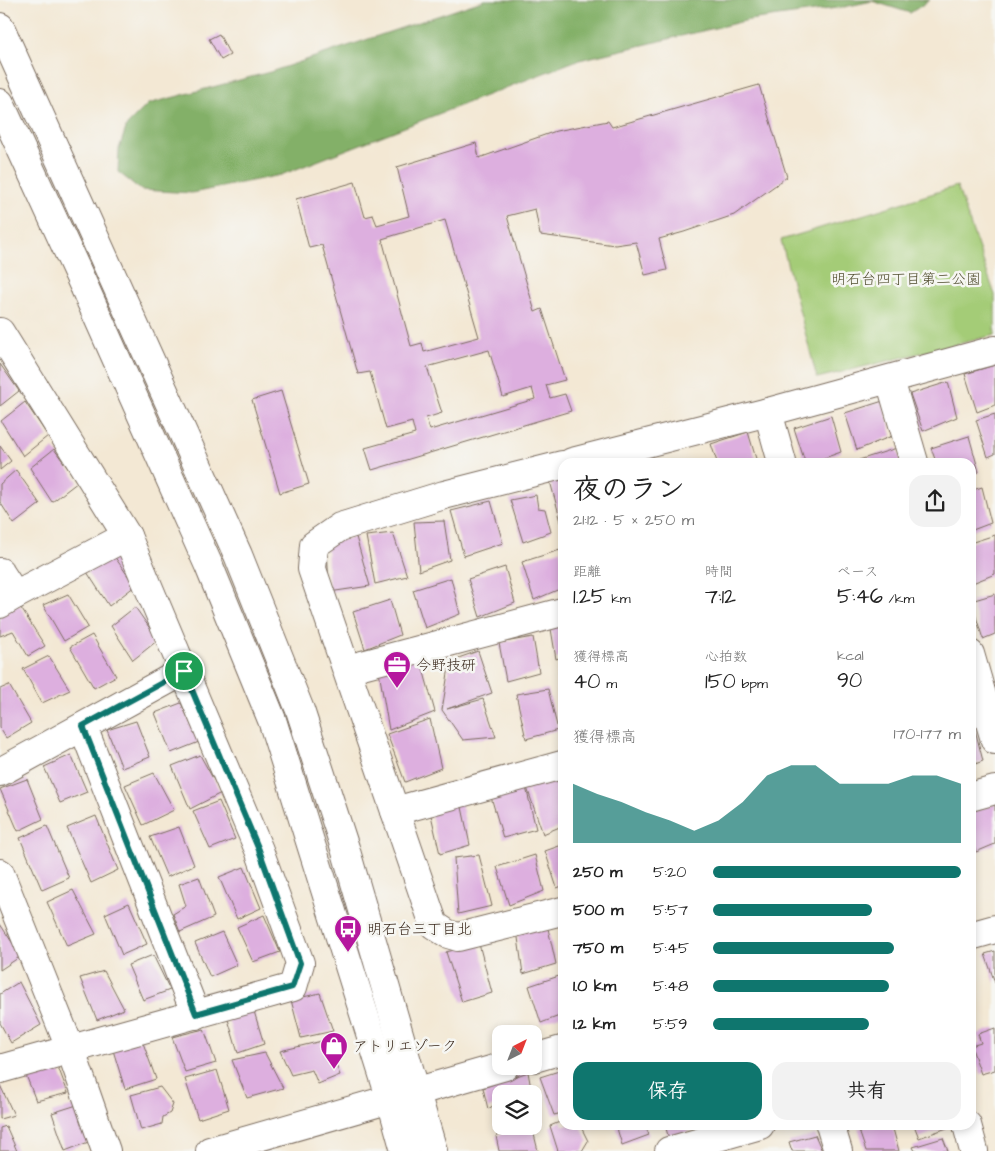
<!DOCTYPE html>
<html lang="ja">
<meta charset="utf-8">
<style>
body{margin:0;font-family:"Architects Daughter","Klee One",sans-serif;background:#f2f2f2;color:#222;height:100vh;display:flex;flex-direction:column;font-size:19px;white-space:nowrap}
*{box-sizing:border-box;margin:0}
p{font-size:16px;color:#767676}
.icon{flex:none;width:28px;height:28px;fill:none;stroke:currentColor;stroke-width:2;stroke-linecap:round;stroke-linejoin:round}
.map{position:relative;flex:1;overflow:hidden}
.sheet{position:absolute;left:558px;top:458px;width:418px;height:672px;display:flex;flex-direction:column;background:#fff;border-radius:15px;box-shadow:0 2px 8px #0003}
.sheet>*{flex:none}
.needle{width:32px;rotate:42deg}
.controls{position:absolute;left:492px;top:1025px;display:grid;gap:10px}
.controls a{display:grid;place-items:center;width:50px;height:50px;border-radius:10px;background:#fff;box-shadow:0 2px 8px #0003;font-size:25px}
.pin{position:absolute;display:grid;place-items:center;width:42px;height:42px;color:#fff;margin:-21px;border:2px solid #fff;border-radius:50%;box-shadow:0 1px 5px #0007}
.round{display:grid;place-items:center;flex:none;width:52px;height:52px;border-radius:15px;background:#f2f2f2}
.headline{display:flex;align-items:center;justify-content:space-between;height:85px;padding:0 15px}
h1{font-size:28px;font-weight:600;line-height:38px}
.figures{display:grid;grid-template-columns:repeat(3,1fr);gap:8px;height:85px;padding:5px 15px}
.figures div{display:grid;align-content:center}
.figures b{font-size:21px;font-weight:600}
.figures small{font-size:14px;font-weight:400}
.figures p{font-size:14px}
.chart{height:140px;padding:10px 15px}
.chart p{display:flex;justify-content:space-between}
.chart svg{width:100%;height:90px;margin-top:5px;fill:#0f766e;opacity:.7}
.cta{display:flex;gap:10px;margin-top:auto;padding:10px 15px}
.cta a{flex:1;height:58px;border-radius:15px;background:#0f766e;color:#fff;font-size:20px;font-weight:600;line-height:58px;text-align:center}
.cta a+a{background:#f2f2f2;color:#222}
ul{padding:0 15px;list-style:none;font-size:16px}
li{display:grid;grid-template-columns:80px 60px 1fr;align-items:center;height:38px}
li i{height:12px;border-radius:6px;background:#0f766e}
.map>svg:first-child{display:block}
</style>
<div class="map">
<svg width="995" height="1151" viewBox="0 0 995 1151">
<rect width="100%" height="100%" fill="#f6f6f2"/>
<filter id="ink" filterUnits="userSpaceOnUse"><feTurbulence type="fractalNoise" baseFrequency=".02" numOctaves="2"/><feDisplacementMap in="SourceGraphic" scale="10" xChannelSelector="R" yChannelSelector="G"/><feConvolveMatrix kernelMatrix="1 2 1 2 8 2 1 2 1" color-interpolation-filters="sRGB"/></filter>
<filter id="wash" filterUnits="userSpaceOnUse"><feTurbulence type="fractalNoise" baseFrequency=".0096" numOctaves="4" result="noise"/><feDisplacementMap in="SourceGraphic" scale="20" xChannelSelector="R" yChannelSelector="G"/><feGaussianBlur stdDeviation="1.12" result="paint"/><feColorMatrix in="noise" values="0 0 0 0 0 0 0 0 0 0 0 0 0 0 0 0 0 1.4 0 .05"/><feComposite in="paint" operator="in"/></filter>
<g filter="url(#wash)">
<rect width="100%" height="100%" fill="#f3e8d4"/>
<path fill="#a4cc77" stroke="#707b4a" d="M957 186 995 295V335L817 378 781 240Z"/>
<path fill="#83b068" stroke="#5f6d43" d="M485 0H930L910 13 872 1 844 7 749 20 575 61 281 175 192 193 141 190 118 172 119 149 127 125 148 104 270 72Z"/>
<g id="blocks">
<g fill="#ddafdf" fill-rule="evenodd">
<path d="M219 34 230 55 221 60 209 39Z"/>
<path d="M759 85 787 177 734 215 684 232 659 239 667 270 645 275 636 242 615 245 540 235 535 209 507 216 535 312 542 309 565 380 546 385 550 398 565 394 571 411 372 470 365 448 415 434 412 422 386 429 370 372 358 374 322 245 309 248 296 199 355 182 365 217 373 215 377 225 409 216 397 167 476 143 479 158 556 131 608 121 612 127ZM445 220 479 337 424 352 422 343 411 346 382 239ZM489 350 503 397 532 388 535 399 430 430 426 418 442 413 427 367Z"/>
<path d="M0 364 19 391 0 406Z"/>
<path d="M995 365V405L977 412 965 374Z"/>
<path d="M948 382 957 417 923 431 910 394Z"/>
<path d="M281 391 309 484 280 493 252 400Z"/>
<path d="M883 401 892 436 857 450 845 413Z"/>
<path d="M25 402 48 436 23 456 1 421Z"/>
<path d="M995 414V454L988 457 976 420Z"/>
<path d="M831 416 841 452 813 462H805L794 428Z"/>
<path d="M748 432 757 462H717L711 444Z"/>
<path d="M969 436 979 472 970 475V462H936L931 448Z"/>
<path d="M0 446 11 461 0 470Z"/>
<path d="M897 448 901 462H860L859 460Z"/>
<path d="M54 449 78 482 52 502 30 468Z"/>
<path d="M16 470 40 504 14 524 0 502V484Z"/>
<path d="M562 471V525L548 474Z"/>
<path d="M982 487 991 523 970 531V491Z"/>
<path d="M536 495 538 508 545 509 551 532 523 542 510 500Z"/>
<path d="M491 501 503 543 464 556 451 511Z"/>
<path d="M444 521 450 560 419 571 414 522Z"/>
<path d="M393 533 407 576 375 584 366 536Z"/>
<path d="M995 535V574L970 584V543Z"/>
<path d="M356 537 370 586 329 592 327 543Z"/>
<path d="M560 550 562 561V588L534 600 522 562Z"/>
<path d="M112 553 135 586 109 606 87 572Z"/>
<path d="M505 567 515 603 480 617 468 579Z"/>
<path d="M451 578 460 614 425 628 413 590Z"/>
<path d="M68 594 88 627 64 641 43 605Z"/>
<path d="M995 594V634L983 639 971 601Z"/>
<path d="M390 600 400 635 365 649 353 612Z"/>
<path d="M19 605 45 646 28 656 13 631 0 636V616Z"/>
<path d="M135 607 158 640 133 660 111 626Z"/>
<path d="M562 620V657L556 659 550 623Z"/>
<path d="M92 635 116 676 94 688 70 647Z"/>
<path d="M533 637 539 672 506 681 499 643Z"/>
<path d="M478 651 492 693 447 709 483 699 496 737 463 740 442 710 450 661Z"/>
<path d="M49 656 70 690 42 703 23 669Z"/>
<path d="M420 658 435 712 389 730 378 666Z"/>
<path d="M9 685 31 723 6 738 0 728V689Z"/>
<path d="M548 689 558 730 526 739 516 694Z"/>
<path d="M181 703 199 742 171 753 155 713Z"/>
<path d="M430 719 441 768 405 782 387 734Z"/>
<path d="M136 721 150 757 122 768 107 730Z"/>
<path d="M974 726 983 761 970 766V727Z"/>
<path d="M71 755 87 792 60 803 44 767Z"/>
<path d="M200 755 221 793 190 809 172 766Z"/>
<path d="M562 769V826L543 834 524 779 536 829 503 838 489 790 523 776Z"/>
<path d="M154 773 174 810 143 825 125 785Z"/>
<path d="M27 779 43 819 18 831 0 789Z"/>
<path d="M459 793 470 845 440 854 428 802Z"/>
<path d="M219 801 235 839 210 849 193 811Z"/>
<path d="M995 804V844L976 852 970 834V812Z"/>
<path d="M96 816 118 870 91 883 67 828Z"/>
<path d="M47 826 69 878 42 890 20 838Z"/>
<path d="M179 827 194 865 167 877 150 837Z"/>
<path d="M562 845V886L557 888 545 851Z"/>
<path d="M479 855 492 906 458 914 454 858Z"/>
<path d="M535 855 544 891 509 905 497 867Z"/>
<path d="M244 867 261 908 237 919 219 877Z"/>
<path d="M199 877 214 917 180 932 173 914 186 906 179 884Z"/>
<path d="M73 890 96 934 67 946 47 902Z"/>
<path d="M129 903 147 944 122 955 105 914Z"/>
<path d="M264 915 280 952 253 962 237 927Z"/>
<path d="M516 923 547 924 556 964 523 974Z"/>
<path d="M0 924 21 956 0 970Z"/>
<path d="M222 932 237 965 210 977 195 943Z"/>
<path d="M479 944 492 993 462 1002 446 952Z"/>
<path d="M995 951V983L985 954Z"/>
<path d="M153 955 170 990 143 1000 128 965Z"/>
<path d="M104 971 124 1009 97 1020 80 978Z"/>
<path d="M562 975V1015L541 1023 529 986Z"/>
<path d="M19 982 41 1025 11 1043 0 1023V994Z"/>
<path d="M320 993 333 1031 301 1038 291 1000Z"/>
<path d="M253 1008 264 1044 238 1053 227 1016Z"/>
<path d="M995 1028V1070L981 1074 971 1046 981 1043 978 1034Z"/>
<path d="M204 1029 216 1063 185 1072 172 1037Z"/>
<path d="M142 1040 156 1079 125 1089 112 1047Z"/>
<path d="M326 1040 340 1075 318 1084 312 1070 291 1075 280 1051Z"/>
<path d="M265 1053 283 1088 247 1098 232 1060Z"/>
<path d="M55 1059 68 1093 36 1101 24 1070Z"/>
<path d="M217 1070 229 1109 198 1119 185 1079Z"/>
<path d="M562 1070V1113L554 1115 540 1077Z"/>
<path d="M528 1072 532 1094H501V1108L499 1102 488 1109 483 1088Z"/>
<path d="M0 1085 14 1115 0 1119Z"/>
<path d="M160 1087 173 1104 170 1113 163 1117 162 1124 141 1130 131 1095Z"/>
<path d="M77 1105 91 1141 65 1151 52 1113Z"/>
<path d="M562 1121V1125H580L588 1141 582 1151H558L550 1126Z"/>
<path d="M616 1125H645L649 1135 622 1145Z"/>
<path d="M665 1125H705L669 1139Z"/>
<path d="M876 1125H892L899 1151H866L858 1128Z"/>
<path d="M914 1125H946L947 1128 919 1138Z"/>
<path d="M6 1126 17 1151H0V1128Z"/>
<path d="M505 1126H532L538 1151H499L496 1136 521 1128 506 1132Z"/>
<path d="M815 1135 822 1151H792L789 1142Z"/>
<path d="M943 1138 948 1151H915L913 1147Z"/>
</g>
</g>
</g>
<g filter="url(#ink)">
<use href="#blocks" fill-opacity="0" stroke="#7b6c5e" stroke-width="1"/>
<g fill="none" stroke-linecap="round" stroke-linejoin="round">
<defs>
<g id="minor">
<path d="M0 27 238 555 300 710 345 848 433 1151"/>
<path d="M0 103 83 284 209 566 272 720 391 1100 405 1151"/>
<path d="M0 332 127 536 259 850 300 963 293 987 0 1069"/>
<path d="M890 380 914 462"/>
<path d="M768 412 782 462"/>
<path d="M572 462 768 412 995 350"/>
<path d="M562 465 444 495 340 527 314 545 312 569 434 925 448 934 458 937 562 911"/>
<path d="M0 572 15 595 0 604"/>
<path d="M15 595 127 536"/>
<path d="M970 654 995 740"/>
<path d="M347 669 562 612"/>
<path d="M83 727 196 1015"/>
<path d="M0 772 184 671"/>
<path d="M970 797 995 790"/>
<path d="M395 811 562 765"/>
<path d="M0 873 70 1048 106 1151"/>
<path d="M970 936 995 929"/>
<path d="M534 1058 562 1050"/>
<path d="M830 1125 838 1151"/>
<path d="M967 1125 974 1151"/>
<path d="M210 1151 505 1066"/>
<path d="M669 1151 760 1125"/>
</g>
</defs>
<use href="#minor" stroke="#7b6c5e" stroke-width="30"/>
<use href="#minor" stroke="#fff" stroke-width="28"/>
</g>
</g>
<g fill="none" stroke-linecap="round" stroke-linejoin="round" filter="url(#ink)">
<defs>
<path id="route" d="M184 671 259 850 300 963 292 987 196 1014 83 726Z"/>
</defs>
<use href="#route" stroke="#fff" stroke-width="10"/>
<use href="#route" stroke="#0f766e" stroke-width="6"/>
</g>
<defs>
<symbol id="office-pin" viewBox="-11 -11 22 30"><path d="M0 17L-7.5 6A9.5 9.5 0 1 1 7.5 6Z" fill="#b5179e" stroke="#f6f6f2"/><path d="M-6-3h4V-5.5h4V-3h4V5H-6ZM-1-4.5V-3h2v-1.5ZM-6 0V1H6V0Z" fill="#fff"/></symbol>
<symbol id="bus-pin" viewBox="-11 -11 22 30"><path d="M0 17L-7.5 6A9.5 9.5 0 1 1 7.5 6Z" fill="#b5179e" stroke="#f6f6f2"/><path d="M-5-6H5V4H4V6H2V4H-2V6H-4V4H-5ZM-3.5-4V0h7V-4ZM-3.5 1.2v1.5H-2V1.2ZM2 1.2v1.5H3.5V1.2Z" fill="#fff"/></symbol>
<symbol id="shop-pin" viewBox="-11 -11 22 30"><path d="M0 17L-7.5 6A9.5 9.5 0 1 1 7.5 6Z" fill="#b5179e" stroke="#f6f6f2"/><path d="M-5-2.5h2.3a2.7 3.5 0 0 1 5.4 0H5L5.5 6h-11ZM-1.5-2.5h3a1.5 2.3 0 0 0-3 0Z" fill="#fff"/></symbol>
</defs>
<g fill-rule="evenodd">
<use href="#office-pin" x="381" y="649" width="32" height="43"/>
<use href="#bus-pin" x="332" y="913" width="32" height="43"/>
<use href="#shop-pin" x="318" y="1030" width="32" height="43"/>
</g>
<g text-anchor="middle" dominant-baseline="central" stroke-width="5" stroke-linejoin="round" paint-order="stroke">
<g font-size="15" fill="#555234" stroke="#f6f6f2">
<text x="906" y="279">明石台四丁目第二公園</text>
</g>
<g font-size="15" fill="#3b2a1e" stroke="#f6f6f2" text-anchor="start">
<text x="416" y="665">今野技研</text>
<text x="367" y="929">明石台三丁目北</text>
<text x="353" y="1046">アトリエゾーク</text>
</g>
</g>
</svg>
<div class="controls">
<a><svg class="needle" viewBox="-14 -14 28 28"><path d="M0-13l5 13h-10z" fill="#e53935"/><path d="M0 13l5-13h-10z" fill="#767676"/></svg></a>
<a><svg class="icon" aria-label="layers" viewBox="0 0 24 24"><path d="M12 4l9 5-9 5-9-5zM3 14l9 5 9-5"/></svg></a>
</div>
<div class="pin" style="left:184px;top:671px;background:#1e9e55"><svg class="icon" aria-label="arrive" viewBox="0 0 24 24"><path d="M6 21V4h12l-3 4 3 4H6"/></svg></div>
<section class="sheet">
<div class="headline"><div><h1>夜のラン</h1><p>21:12 · 5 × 250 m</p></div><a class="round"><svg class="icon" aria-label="share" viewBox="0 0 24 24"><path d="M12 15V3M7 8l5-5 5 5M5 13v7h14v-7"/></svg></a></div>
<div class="figures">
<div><p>距離</p><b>1.25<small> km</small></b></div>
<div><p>時間</p><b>7:12</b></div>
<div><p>ペース</p><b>5:46<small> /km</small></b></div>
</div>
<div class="figures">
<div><p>獲得標高</p><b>40<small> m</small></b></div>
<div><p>心拍数</p><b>150<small> bpm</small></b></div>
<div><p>kcal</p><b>90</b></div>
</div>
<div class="chart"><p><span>獲得標高</span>170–177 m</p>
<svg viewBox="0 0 160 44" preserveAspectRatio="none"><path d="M0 44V15L10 20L20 24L30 29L40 33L50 38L60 33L70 24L80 11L90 6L100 6L110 15L120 15L130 15L140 11L150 11L160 15V44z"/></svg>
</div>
<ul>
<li><b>250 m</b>5:20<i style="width:100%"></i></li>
<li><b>500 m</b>5:57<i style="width:64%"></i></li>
<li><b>750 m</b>5:45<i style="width:73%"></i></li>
<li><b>1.0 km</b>5:48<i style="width:71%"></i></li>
<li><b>1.2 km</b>5:59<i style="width:63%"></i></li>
</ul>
<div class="cta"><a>保存</a><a>共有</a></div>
</section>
</div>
